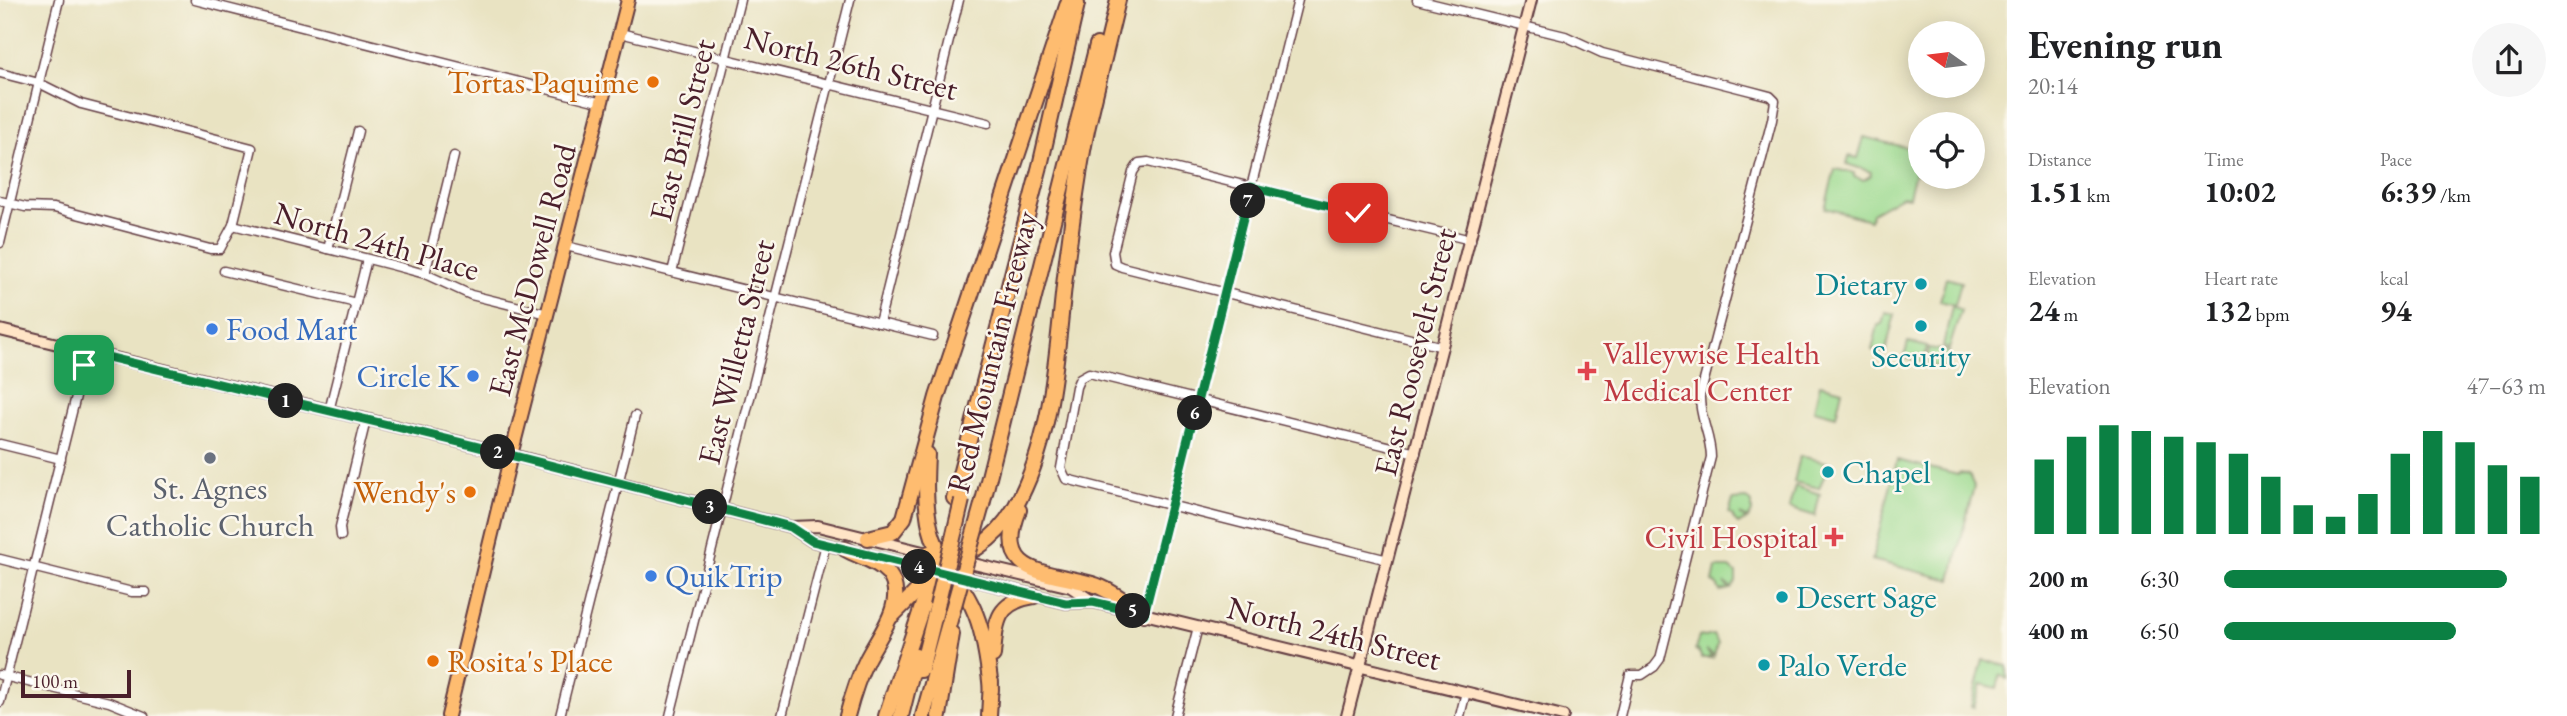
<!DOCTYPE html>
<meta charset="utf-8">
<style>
body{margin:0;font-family:"EB Garamond",serif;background:#f6f6f6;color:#202124;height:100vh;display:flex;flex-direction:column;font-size:26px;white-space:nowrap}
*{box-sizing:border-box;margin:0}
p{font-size:23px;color:#757577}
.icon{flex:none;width:38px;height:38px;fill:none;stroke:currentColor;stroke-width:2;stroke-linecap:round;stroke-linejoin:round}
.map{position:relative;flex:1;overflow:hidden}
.sheet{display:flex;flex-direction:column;background:#fff;width:560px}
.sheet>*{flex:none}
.needle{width:46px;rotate:284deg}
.controls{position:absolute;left:1908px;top:21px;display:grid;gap:14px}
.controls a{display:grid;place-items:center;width:77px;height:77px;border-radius:50%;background:#fff;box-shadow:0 4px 18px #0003;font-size:35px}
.scale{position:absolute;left:21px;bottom:18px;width:110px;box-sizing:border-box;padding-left:7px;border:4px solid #4a1f2b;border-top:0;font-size:19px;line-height:24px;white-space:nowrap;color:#4a1f2b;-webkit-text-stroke:5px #fbf7ec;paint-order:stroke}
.pin{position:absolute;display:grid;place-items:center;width:60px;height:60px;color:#fff;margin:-30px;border-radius:14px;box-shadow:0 4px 10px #0006}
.km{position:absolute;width:35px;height:35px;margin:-18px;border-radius:50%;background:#222;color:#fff;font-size:19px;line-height:35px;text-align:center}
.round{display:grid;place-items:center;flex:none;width:74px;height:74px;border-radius:37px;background:#f6f6f6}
.headline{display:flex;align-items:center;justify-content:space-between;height:119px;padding:0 21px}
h1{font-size:38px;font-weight:700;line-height:52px}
.stats{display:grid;grid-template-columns:repeat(3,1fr);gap:10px;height:119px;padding:7px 21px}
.stats div{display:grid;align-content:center}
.stats b{font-size:30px;font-weight:700}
.stats small{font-size:19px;font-weight:400}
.stats p{font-size:19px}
.chart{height:196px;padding:14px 21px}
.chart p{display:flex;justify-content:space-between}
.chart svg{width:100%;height:126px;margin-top:7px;stroke:#0b8043;stroke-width:6}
ul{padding:0 21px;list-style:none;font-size:23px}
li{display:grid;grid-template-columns:112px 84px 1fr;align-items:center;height:52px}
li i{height:18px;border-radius:9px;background:#0b8043}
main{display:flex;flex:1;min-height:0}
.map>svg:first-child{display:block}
</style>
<main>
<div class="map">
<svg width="2007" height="716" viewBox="0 0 2007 716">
<rect width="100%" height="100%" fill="#fbf7ec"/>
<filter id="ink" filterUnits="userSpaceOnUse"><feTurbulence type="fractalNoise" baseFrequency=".0143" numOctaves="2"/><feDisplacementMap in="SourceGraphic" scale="14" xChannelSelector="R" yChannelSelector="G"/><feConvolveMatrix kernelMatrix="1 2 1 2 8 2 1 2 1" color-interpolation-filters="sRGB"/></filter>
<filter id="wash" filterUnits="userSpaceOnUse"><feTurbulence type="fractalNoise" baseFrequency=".00686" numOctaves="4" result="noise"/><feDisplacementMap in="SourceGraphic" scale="28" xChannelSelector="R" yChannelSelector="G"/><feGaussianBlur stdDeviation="1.57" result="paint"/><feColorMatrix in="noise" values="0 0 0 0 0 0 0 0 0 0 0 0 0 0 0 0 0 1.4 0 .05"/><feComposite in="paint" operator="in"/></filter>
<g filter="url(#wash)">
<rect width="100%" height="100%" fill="#e9e3c2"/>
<g fill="#9cda8f" stroke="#737c5d" stroke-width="2">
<path d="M1864 137 1920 151 1909 197 1902 196 1872 213 1870 220 1825 208 1835 169 1854 173V177L1863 180 1870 176 1871 172 1847 164 1849 156 1858 158Z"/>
<path d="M1946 278 1961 282 1955 305 1940 301Z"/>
<path d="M1952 306 1961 310 1949 349 1943 347Z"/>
<path d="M1885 312 1895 314 1885 353 1872 350 1878 325 1882 324Z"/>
<path d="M1908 342 1927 347 1924 362 1904 358Z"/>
<path d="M1929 348 1949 351 1946 369 1927 364Z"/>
<path d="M1820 384 1842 390 1836 416 1814 410Z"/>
<path d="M1800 456 1830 463 1819 488 1794 482Z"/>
<path d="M1897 460 1958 475 1959 473 1969 475 1974 486 1951 580 1872 560Z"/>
<path d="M1795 486 1820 494 1815 516 1789 508Z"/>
<path d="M1746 499 1752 503V512L1748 519 1740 515 1746 520 1738 524 1734 520 1732 515 1729 514 1733 500Z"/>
<path d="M1716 568H1730L1736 573V582L1732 588 1724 583 1730 589 1720 591 1717 584 1713 582Z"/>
<path d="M1713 635 1718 643 1714 656 1706 650 1712 658H1702L1698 651 1695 650 1699 636 1705 637Z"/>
<path d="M1983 660 2007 666V679L2000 675 1997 688 1981 684 1974 707 1971 706Z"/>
</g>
</g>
<g filter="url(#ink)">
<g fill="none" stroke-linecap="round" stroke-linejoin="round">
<defs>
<g id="street">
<path d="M195 0 602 103"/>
<path d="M1417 0 1565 36 1602 53 1743 89 1770 96 1775 101 1772 120 1700 396C1699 417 1711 436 1711 457L1660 659 1654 667 1642 675H1630L1620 716"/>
<path d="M620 33 988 123"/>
<path d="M0 73 39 83 81 104 252 148 233 225 220 249H210L54 208 25 207 0 201"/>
<path d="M233 225 392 265 425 274 471 295 548 314"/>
<path d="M0 243 59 0"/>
<path d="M566 246 933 336"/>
<path d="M328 249 358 131"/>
<path d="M224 271 356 303"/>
<path d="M672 272 740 0"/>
<path d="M425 274 454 156"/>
<path d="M879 323 959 0"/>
<path d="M1443 347 1122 267 1115 264 1113 252 1133 172 1139 163 1148 162 1471 240"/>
<path d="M329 411 367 259"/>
<path d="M0 444 61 459"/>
<path d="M341 536 340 527 366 420"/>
<path d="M0 559 132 592H146"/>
<path d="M1388 560 1066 479 1061 468 1076 387 1080 378 1089 373 1416 453"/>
<path d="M1144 614 1298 0"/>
<path d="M0 675 109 702 144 716"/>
<path d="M0 702 87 352"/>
<path d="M560 716 635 416"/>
<path d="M670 716 850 0"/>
<path d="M782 716 826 544"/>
<path d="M1175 716 1198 627"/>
<path d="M1460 716 1466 692"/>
</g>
<g id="secondary">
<path d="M0 330 492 450 791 527 818 526 935 555"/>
<path d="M791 527 812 541 853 551"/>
<path d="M868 555 931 570"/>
<path d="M961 561 1071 587 1093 602"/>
<path d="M957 576 1066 603 1093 602 1144 614 1563 716"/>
<path d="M1347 716 1531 0"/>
</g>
<path id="primary" d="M448 716 511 455 628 0"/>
<g id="highway">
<path d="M927 454C925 498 923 546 959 577"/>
<path d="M954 498 1040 166 1077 4"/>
<path d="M982 505 1097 45"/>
<path d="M1019 510C993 576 1047 571 1092 584 1110 589 1128 604 1144 614"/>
<path d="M868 538 893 532 904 518 937 397 1069 0"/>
<path d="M845 549C859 557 878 561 888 573 909 600 879 635 867 659 858 677 852 697 847 716"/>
<path d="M929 553C977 592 985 632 991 690"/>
<path d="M924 568C962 561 994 543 1014 509 1059 430 1056 333 1069 245 1074 207 1079 168 1087 130 1097 86 1108 43 1118 0"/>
<path d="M893 615 933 575"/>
<path d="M993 655C996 622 996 602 1034 596"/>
<path d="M921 670 937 606"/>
<path d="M886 716 923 604 935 577"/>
<path d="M901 716 916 656"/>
<path d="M923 716 953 609"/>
<path d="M939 716 952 634"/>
<path d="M989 716 991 682"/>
</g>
</defs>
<use href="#street" stroke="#623c42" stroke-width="11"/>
<use href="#secondary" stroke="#623c42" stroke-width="14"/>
<use href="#primary" stroke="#623c42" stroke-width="16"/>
<use href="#highway" stroke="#623c42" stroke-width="18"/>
<use href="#street" stroke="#fff" stroke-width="8"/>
<use href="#secondary" stroke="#ffe4c6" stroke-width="10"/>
<use href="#primary" stroke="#febc70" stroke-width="12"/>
<use href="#highway" stroke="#febc70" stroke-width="14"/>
<defs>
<g id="highway-bridge">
<path d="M937 606 962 500"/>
<path d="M953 609 982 505"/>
</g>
</defs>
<use href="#highway-bridge" stroke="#623c42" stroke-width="18" stroke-linecap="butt"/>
<use href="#highway-bridge" stroke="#febc70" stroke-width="14"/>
</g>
</g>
<g fill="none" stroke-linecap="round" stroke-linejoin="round" filter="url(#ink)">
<defs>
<path id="route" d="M84 365 87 352 471 445 791 527 812 541 845 549 1066 603 1093 602 1144 614 1251 187 1358 213"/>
</defs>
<use href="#route" stroke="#fff" stroke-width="14"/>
<use href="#route" stroke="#0b8043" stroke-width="9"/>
</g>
<g fill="#e8710a" stroke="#fbf7ec" stroke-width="2.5">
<circle cx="653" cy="82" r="7"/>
<circle cx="470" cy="492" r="7"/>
<circle cx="433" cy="661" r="7"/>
</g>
<g fill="#0f9aa8" stroke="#fbf7ec" stroke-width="2.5">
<circle cx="1921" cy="284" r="7"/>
<circle cx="1921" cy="326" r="7"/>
<circle cx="1828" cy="472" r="7"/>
<circle cx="1782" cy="597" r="7"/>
<circle cx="1764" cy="665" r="7"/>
</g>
<g fill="#3f7fe0" stroke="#fbf7ec" stroke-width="2.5">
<circle cx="212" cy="329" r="7"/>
<circle cx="473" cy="376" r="7"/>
<circle cx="651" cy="576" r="7"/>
</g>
<g fill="#e0444e" stroke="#fbf7ec" stroke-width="2.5">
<path d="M1583.5 360.5h7v7h7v7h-7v7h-7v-7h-7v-7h7z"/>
<path d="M1830.5 526.5h7v7h7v7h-7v7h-7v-7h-7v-7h7z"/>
</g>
<circle fill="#6b7280" stroke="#fbf7ec" stroke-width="2.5" cx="210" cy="458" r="7"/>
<g text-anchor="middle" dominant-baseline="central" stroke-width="5" stroke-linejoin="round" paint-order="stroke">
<g font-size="32" fill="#4a1f2b" stroke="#fbf7ec">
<text transform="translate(851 63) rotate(14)">North 26th Street</text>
<text transform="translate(682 130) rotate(-76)">East Brill Street</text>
<text transform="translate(377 241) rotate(16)">North 24th Place</text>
<text transform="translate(532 270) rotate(-75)">East McDowell Road</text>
<text transform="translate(736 352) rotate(-76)">East Willetta Street</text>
<text transform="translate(992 352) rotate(-76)">Red Mountain Freeway</text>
<text transform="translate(1415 352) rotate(-76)">East Roosevelt Street</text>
<text transform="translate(1334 633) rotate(14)">North 24th Street</text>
</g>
<g font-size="32" fill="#c56008" stroke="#fbf7ec" text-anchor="end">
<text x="639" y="82">Tortas Paquime</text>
<text x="456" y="492">Wendy's</text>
<text x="447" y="661" text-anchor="start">Rosita's Place</text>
</g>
<g font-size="32" fill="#0d838f" stroke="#fbf7ec" text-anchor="start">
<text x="1907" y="284" text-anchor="end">Dietary</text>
<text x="1921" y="356" text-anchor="middle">Security</text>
<text x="1842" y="472">Chapel</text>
<text x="1796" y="597">Desert Sage</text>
<text x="1778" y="665">Palo Verde</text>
</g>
<g font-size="32" fill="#366cbe" stroke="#fbf7ec" text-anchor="start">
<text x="226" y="329">Food Mart</text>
<text x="459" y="376" text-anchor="end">Circle K</text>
<text x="665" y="576">QuikTrip</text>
</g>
<g font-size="32" fill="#be3a42" stroke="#fbf7ec" text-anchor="start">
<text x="1603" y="353">Valleywise Health<tspan x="1603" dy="37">Medical Center</tspan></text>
<text x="1818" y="537" text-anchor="end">Civil Hospital</text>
</g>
<g font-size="32" fill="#5b616d" stroke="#fbf7ec">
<text x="210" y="488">St. Agnes<tspan x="210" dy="37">Catholic Church</tspan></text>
</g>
</g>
</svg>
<div class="controls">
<a><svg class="needle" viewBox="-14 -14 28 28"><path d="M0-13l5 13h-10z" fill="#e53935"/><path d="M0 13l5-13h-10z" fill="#757577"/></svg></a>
<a><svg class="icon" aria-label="locate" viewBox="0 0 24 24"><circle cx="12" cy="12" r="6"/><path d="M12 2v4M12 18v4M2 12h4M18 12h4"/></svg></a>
</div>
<div class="scale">100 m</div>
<div class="pin" style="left:84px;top:365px;background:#1e9e55"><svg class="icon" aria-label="arrive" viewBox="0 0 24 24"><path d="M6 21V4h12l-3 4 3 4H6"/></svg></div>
<div class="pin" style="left:1358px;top:213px;background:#d93025"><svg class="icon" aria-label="check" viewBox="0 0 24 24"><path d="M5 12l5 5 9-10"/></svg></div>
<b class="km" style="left:286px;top:401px">1</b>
<b class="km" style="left:498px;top:452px">2</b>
<b class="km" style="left:710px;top:507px">3</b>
<b class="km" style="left:919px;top:567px">4</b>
<b class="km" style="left:1133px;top:611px">5</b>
<b class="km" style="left:1195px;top:413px">6</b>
<b class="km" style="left:1248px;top:201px">7</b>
</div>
<section class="sheet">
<div class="headline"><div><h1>Evening run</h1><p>20:14</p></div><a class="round"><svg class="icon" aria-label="share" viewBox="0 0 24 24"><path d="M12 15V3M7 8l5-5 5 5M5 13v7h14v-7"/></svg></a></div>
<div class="stats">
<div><p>Distance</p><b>1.51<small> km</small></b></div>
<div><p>Time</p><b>10:02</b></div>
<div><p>Pace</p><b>6:39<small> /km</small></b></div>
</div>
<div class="stats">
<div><p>Elevation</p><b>24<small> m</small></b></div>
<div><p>Heart rate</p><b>132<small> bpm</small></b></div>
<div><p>kcal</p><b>94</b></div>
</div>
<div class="chart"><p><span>Elevation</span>47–63 m</p>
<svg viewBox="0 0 160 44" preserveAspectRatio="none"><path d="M5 44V18M15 44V10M25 44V6M35 44V8M45 44V10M55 44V12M65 44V16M75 44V24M85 44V34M95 44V38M105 44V30M115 44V16M125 44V8M135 44V12M145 44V20M155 44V24"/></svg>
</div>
<ul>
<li><b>200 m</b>6:30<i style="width:88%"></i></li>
<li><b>400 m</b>6:50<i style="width:72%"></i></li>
</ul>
</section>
</main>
